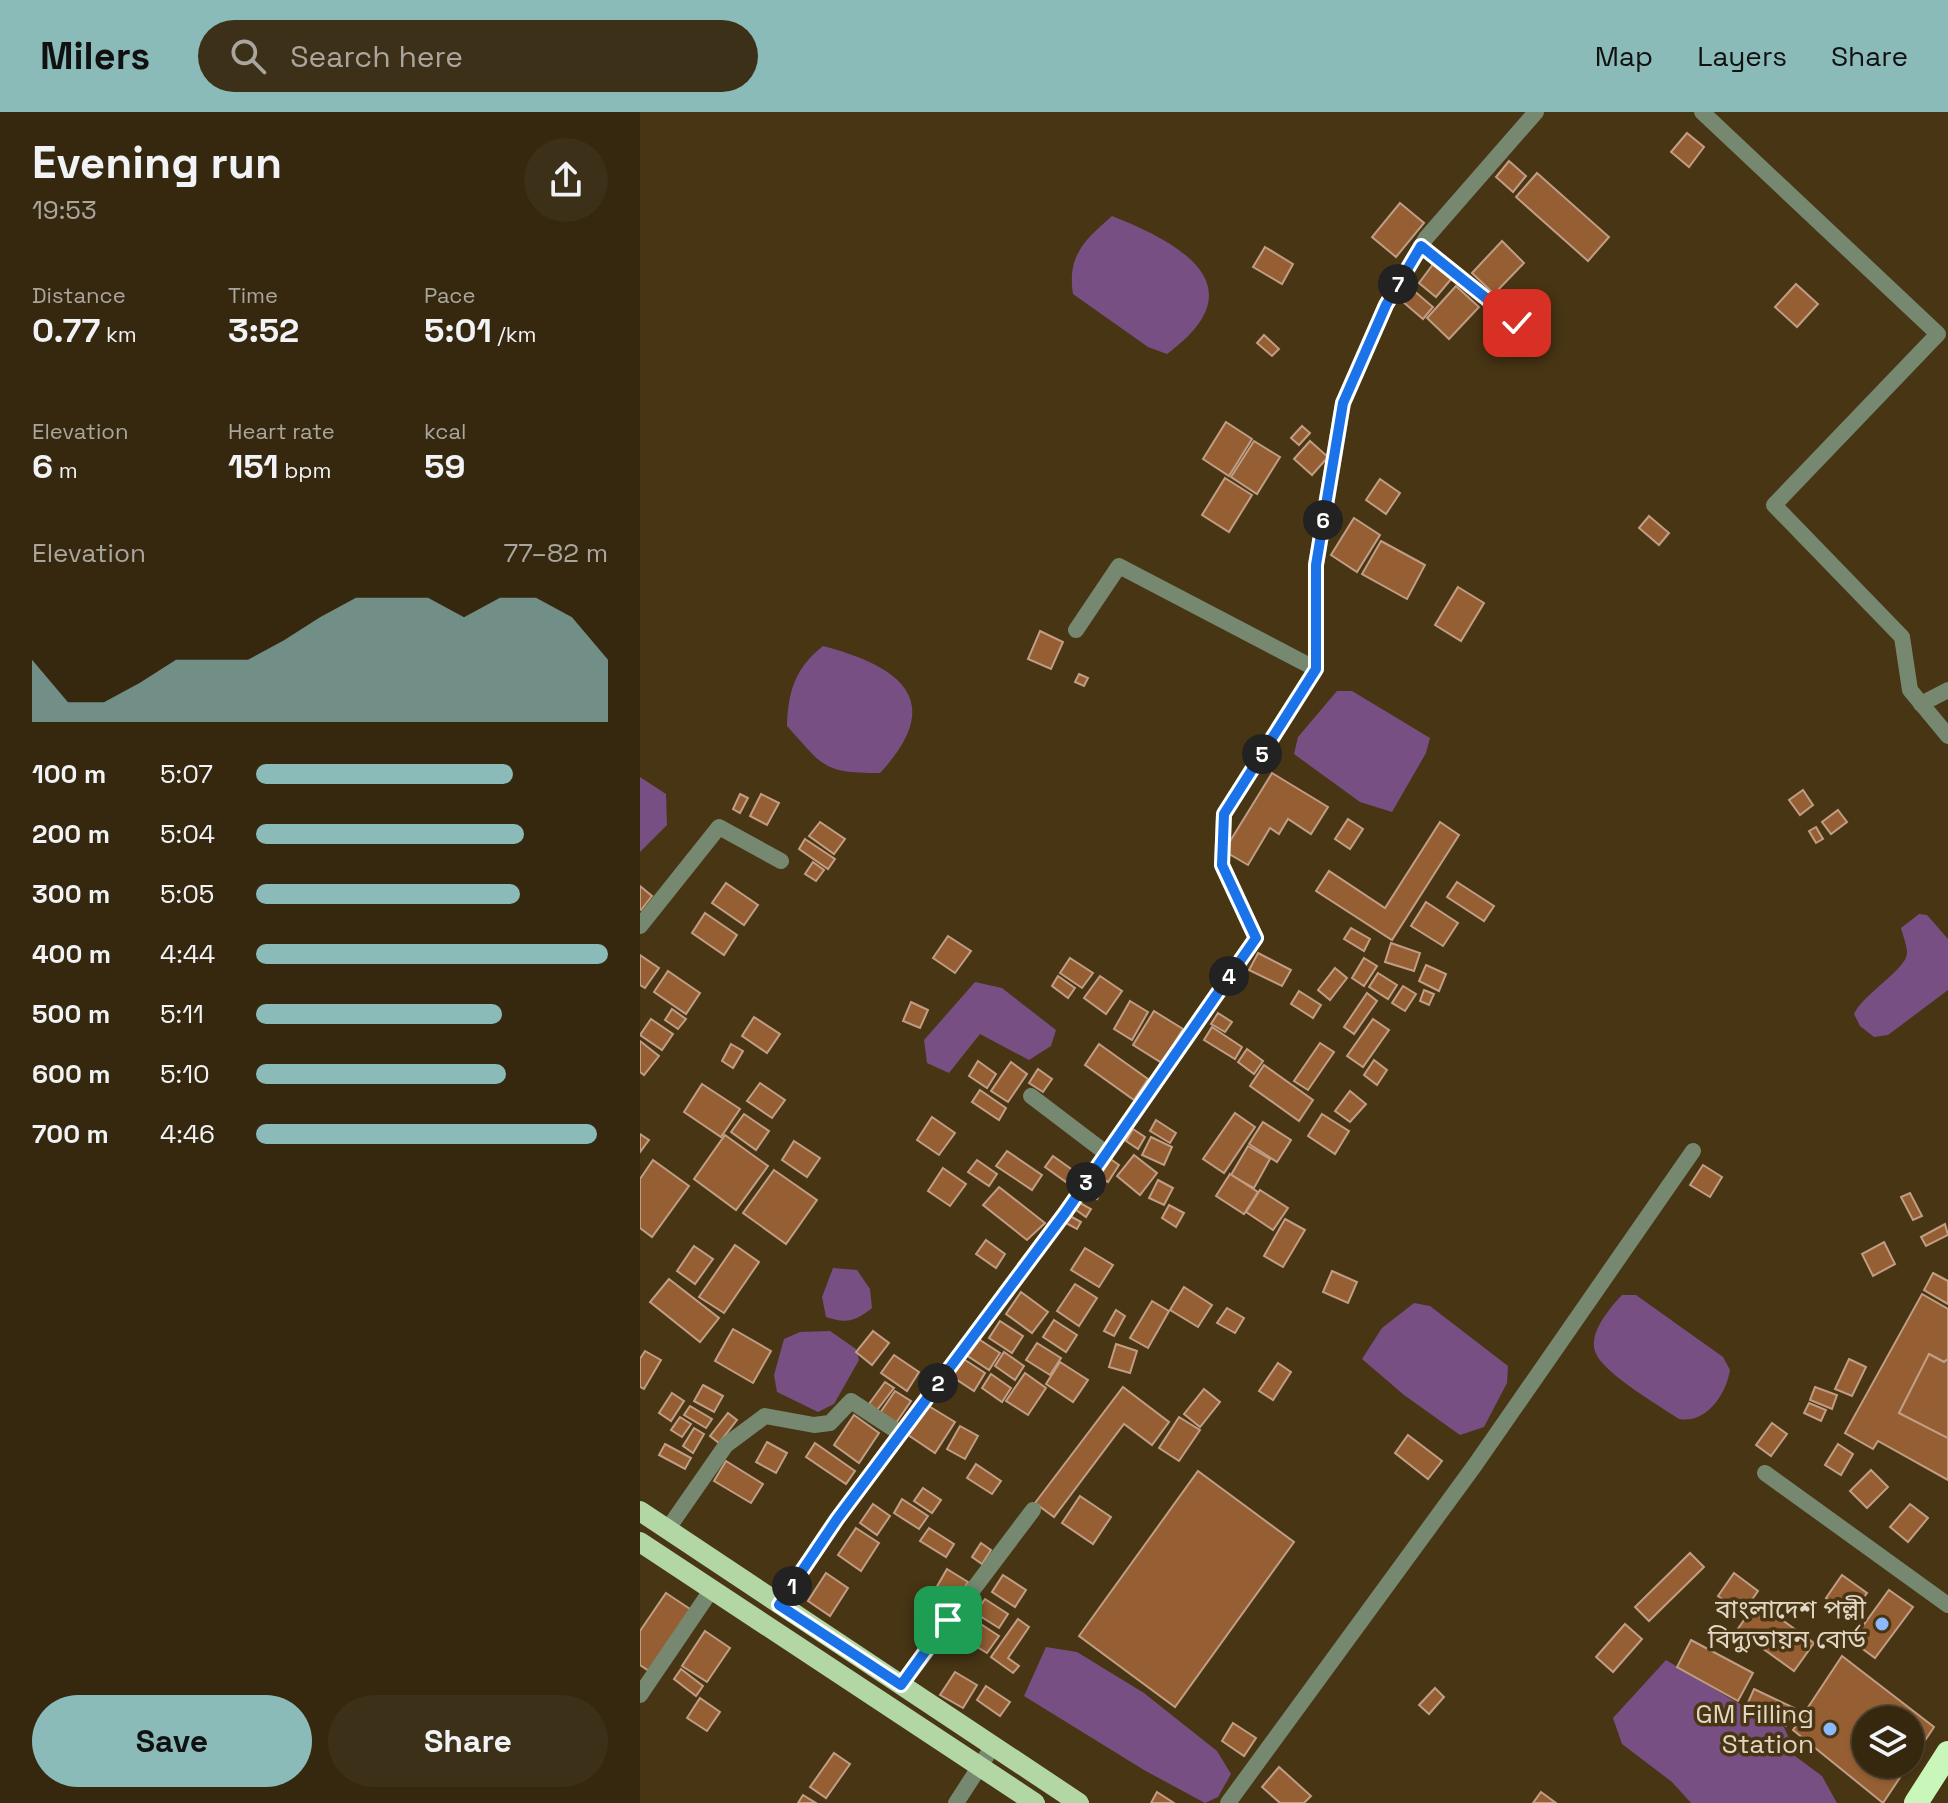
<!DOCTYPE html>
<meta charset="utf-8">
<style>
body{margin:0;font-family:"Space Grotesk","Noto Sans Bengali",sans-serif;background:#3d3018;color:#f1f3f6;height:100vh;display:flex;flex-direction:column;font-size:30px;white-space:nowrap}
*{box-sizing:border-box;margin:0}
p{font-size:26px;color:#aaa69e}
.icon{flex:none;width:44px;height:44px;fill:none;stroke:currentColor;stroke-width:2;stroke-linecap:round;stroke-linejoin:round}
.map{position:relative;flex:1;overflow:hidden}
.sheet{display:flex;flex-direction:column;background:#36280f;width:640px}
.sheet>*{flex:none}
.fabs{position:absolute;left:1212px;top:1594px;display:grid;gap:16px}
.fabs a{display:grid;place-items:center;width:72px;height:72px;border-radius:50%;background:#36280f;box-shadow:0 2px 6px #0004,0 0 0 2px #50442f;font-size:40px}
.pin{position:absolute;display:grid;place-items:center;width:68px;height:68px;color:#fff;margin:-34px;border-radius:16px;box-shadow:0 4px 12px #0006}
.km{position:absolute;width:40px;height:40px;margin:-20px;border-radius:50%;background:#222;color:#fff;font-size:22px;line-height:40px;text-align:center}
.round{display:grid;place-items:center;flex:none;width:84px;height:84px;border-radius:42px;background:#3d3018}
.summary{display:flex;align-items:center;justify-content:space-between;height:136px;padding:0 32px}
h1{font-size:44px;font-weight:700;line-height:60px}
.metrics{display:grid;grid-template-columns:repeat(3,1fr);gap:12px;height:136px;padding:8px 32px}
.metrics div{display:grid;align-content:center}
.metrics b{font-size:34px;font-weight:700}
.metrics small{font-size:22px;font-weight:400}
.metrics p{font-size:22px}
.chart{height:224px;padding:16px 32px}
.chart p{display:flex;justify-content:space-between}
.chart svg{width:100%;height:144px;margin-top:8px;fill:#8bbbb9;opacity:.7}
.action{display:flex;gap:16px;margin-top:auto;padding:16px 32px}
.action a{flex:1;height:92px;border-radius:48px;background:#8bbbb9;color:#111;font-size:32px;font-weight:700;line-height:92px;text-align:center}
.action a+a{background:#3d3018;color:#f1f3f6}
ul{padding:0 32px;list-style:none;font-size:26px}
li{display:grid;grid-template-columns:128px 96px 1fr;align-items:center;height:60px}
li i{height:20px;border-radius:10px;background:#8bbbb9}
header{display:flex;align-items:center;gap:48px;box-sizing:border-box;height:112px;padding:0 40px;background:#8bbbb9;color:#111}
header strong{font-size:38px}
nav{display:flex;gap:44px;margin-inline-start:auto;font-size:28px}
.search{width:560px;height:72px;background:#3d3018;display:flex;align-items:center;gap:20px;box-sizing:border-box;padding:0 28px;border-radius:44px;color:#aaa69e;font-size:30px}
main{display:flex;flex:1;min-height:0}
.map>svg:first-child{display:block}
</style>
<header>
<strong>Milers</strong>
<div class="search"><svg class="icon" aria-label="search" viewBox="0 0 24 24"><circle cx="10" cy="10" r="6"/><path d="M15 15l6 6"/></svg>Search here</div>
<nav><a>Map</a><a>Layers</a><a>Share</a></nav>
</header>
<main>
<section class="sheet">
<div class="summary"><div><h1>Evening run</h1><p>19:53</p></div><a class="round"><svg class="icon" aria-label="share" viewBox="0 0 24 24"><path d="M12 15V3M7 8l5-5 5 5M5 13v7h14v-7"/></svg></a></div>
<div class="metrics">
<div><p>Distance</p><b>0.77<small> km</small></b></div>
<div><p>Time</p><b>3:52</b></div>
<div><p>Pace</p><b>5:01<small> /km</small></b></div>
</div>
<div class="metrics">
<div><p>Elevation</p><b>6<small> m</small></b></div>
<div><p>Heart rate</p><b>151<small> bpm</small></b></div>
<div><p>kcal</p><b>59</b></div>
</div>
<div class="chart"><p><span>Elevation</span>77–82 m</p>
<svg viewBox="0 0 160 44" preserveAspectRatio="none"><path d="M0 44V25L10 38L20 38L30 32L40 25L50 25L60 25L70 19L80 12L90 6L100 6L110 6L120 12L130 6L140 6L150 12L160 25V44z"/></svg>
</div>
<ul>
<li><b>100 m</b>5:07<i style="width:73%"></i></li>
<li><b>200 m</b>5:04<i style="width:76%"></i></li>
<li><b>300 m</b>5:05<i style="width:75%"></i></li>
<li><b>400 m</b>4:44<i style="width:100%"></i></li>
<li><b>500 m</b>5:11<i style="width:70%"></i></li>
<li><b>600 m</b>5:10<i style="width:71%"></i></li>
<li><b>700 m</b>4:46<i style="width:97%"></i></li>
</ul>
<div class="action"><a>Save</a><a>Share</a></div>
</section>
<div class="map">
<svg width="1308" height="1691" viewBox="0 0 1308 1691">
<rect width="100%" height="100%" fill="#483514"/>
<g fill="#774f83">
<path d="M472 104C543 132 618 175 527 242L508 235 433 182C427 143 445 128 472 104Z"/>
<path d="M183 534C259 554 308 588 240 661 183 661 184 655 147 614 148 580 155 556 183 534Z"/>
<path d="M697 579H712L790 626 786 641 752 700 720 690 654 642 658 625Z"/>
<path d="M0 665 26 682 27 713 0 740Z"/>
<path d="M1279 802 1287 803 1308 827V878L1248 923 1234 925 1220 914 1214 902C1223 882 1267 857 1267 841 1267 833 1263 824 1261 816Z"/>
<path d="M335 870 362 876 416 918 411 934 389 948 340 922 309 961 287 951 284 928Z"/>
<path d="M193 1156 217 1158 230 1177 232 1196C216 1209 206 1212 186 1205L182 1185Z"/>
<path d="M982 1183H996L1083 1245 1090 1258C1086 1283 1066 1312 1039 1307 1020 1294 961 1260 955 1239 949 1220 970 1196 982 1183Z"/>
<path d="M774 1191 790 1194 868 1254 867 1271 844 1315 820 1323 764 1283 722 1247 742 1216Z"/>
<path d="M190 1219 216 1237 219 1248 194 1292 178 1300 137 1280 134 1263 144 1227 160 1220Z"/>
<path d="M406 1535 437 1540 504 1581 577 1639 591 1662 578 1685 565 1691 504 1658 384 1584Z"/>
<path d="M1026 1548 1096 1590 1142 1611 1149 1626 1140 1633 1182 1664 1197 1691H1051L1032 1670 982 1632 973 1606Z"/>
</g>
<g fill="#965f33" stroke="#c09d84" stroke-width="2">
<path d="M1047 21 1064 35 1049 55 1031 40Z"/>
<path d="M869 49 886 64 873 80 856 65Z"/>
<path d="M897 61 969 125 948 149 876 85Z"/>
<path d="M760 91 784 111 756 145 732 125Z"/>
<path d="M862 129 884 151 854 182 832 161Z"/>
<path d="M625 135 653 152 642 172 613 155Z"/>
<path d="M794 151 812 166 796 185 779 171Z"/>
<path d="M1156 172 1178 192 1157 215 1135 195Z"/>
<path d="M816 174 839 195 809 227 787 206Z"/>
<path d="M773 178 793 195 783 207 763 190Z"/>
<path d="M624 223 639 237 632 244 617 231Z"/>
<path d="M586 310 612 327 589 364 563 347Z"/>
<path d="M662 314 670 321 659 333 651 326Z"/>
<path d="M614 329 640 345 617 382 591 365Z"/>
<path d="M670 329 688 345 672 363 654 347Z"/>
<path d="M585 366 612 383 589 420 562 403Z"/>
<path d="M740 367 760 381 746 402 726 388Z"/>
<path d="M1009 404 1029 421 1019 433 999 416Z"/>
<path d="M714 406 740 423 717 460 691 443Z"/>
<path d="M741 429 785 453 767 487 722 462Z"/>
<path d="M818 475 844 491 821 529 795 513Z"/>
<path d="M400 519 423 530 411 557 388 547Z"/>
<path d="M439 562 448 566 444 574 435 570Z"/>
<path d="M632 661 688 695 671 722 648 707 639 722 630 716 608 753 584 739Z"/>
<path d="M1163 678 1173 693 1160 703 1149 688Z"/>
<path d="M100 682 108 686 100 701 93 697Z"/>
<path d="M121 682 139 691 127 713 110 704Z"/>
<path d="M1198 698 1207 710 1191 722 1182 710Z"/>
<path d="M708 707 723 717 710 737 695 727Z"/>
<path d="M180 710 205 727 194 742 169 724Z"/>
<path d="M800 710 819 723 752 828 676 779 689 759 745 796Z"/>
<path d="M1176 715 1183 727 1176 731 1169 719Z"/>
<path d="M165 727 195 747 188 757 159 737Z"/>
<path d="M173 750 184 758 176 769 165 762Z"/>
<path d="M817 770 854 794 844 809 807 785Z"/>
<path d="M86 771 118 793 104 813 72 791Z"/>
<path d="M0 774 12 784 1 798 0 797Z"/>
<path d="M786 790 818 811 803 834 771 814Z"/>
<path d="M65 801 97 823 84 843 52 821Z"/>
<path d="M711 816 730 827 724 839 704 827Z"/>
<path d="M308 824 331 839 315 861 293 846Z"/>
<path d="M751 831 780 841 774 859 745 850Z"/>
<path d="M618 841 651 858 642 874 609 858Z"/>
<path d="M0 843 19 856 5 876 0 873Z"/>
<path d="M430 846 453 861 442 876 420 861Z"/>
<path d="M724 846 737 854 724 874 712 866Z"/>
<path d="M786 853 806 862 799 879 779 869Z"/>
<path d="M695 856 707 866 690 888 678 878Z"/>
<path d="M28 859 60 881 46 902 14 880Z"/>
<path d="M738 861 757 873 748 887 729 875Z"/>
<path d="M418 864 435 876 428 886 412 874Z"/>
<path d="M460 864 482 879 466 902 444 886Z"/>
<path d="M763 874 776 882 765 899 752 891Z"/>
<path d="M784 878 794 882 789 893 780 889Z"/>
<path d="M659 879 681 893 673 906 651 892Z"/>
<path d="M727 881 737 889 714 922 704 915Z"/>
<path d="M490 889 508 900 492 928 474 917Z"/>
<path d="M271 890 288 898 280 916 263 909Z"/>
<path d="M32 897 46 907 38 917 25 908Z"/>
<path d="M514 899 543 917 522 951 493 933Z"/>
<path d="M578 901 592 910 585 920 571 912Z"/>
<path d="M114 905 140 922 127 941 102 924Z"/>
<path d="M11 907 33 922 22 938 0 923Z"/>
<path d="M733 907 749 918 723 955 707 944Z"/>
<path d="M572 915 602 935 595 947 564 928Z"/>
<path d="M0 929 19 944 4 963 0 960Z"/>
<path d="M680 931 694 940 668 978 654 969Z"/>
<path d="M91 932 103 939 93 956 82 949Z"/>
<path d="M459 932 508 967 494 988 445 953Z"/>
<path d="M607 937 623 949 614 962 598 950Z"/>
<path d="M734 948 747 958 737 973 724 963Z"/>
<path d="M338 949 356 962 347 976 329 964Z"/>
<path d="M371 950 387 962 368 990 351 979Z"/>
<path d="M624 953 673 988 659 1009 610 974Z"/>
<path d="M398 957 412 967 403 980 389 971Z"/>
<path d="M120 971 145 988 132 1006 107 989Z"/>
<path d="M62 972 100 997 81 1025 44 1000Z"/>
<path d="M340 978 366 996 359 1008 332 990Z"/>
<path d="M710 979 726 992 710 1010 695 999Z"/>
<path d="M595 1001 615 1015 584 1061 563 1047Z"/>
<path d="M104 1002 129 1019 116 1038 91 1020Z"/>
<path d="M682 1002 709 1019 695 1042 668 1024Z"/>
<path d="M292 1005 315 1021 299 1043 277 1028Z"/>
<path d="M516 1008 536 1021 530 1031 510 1019Z"/>
<path d="M623 1010 651 1028 637 1050 609 1032Z"/>
<path d="M493 1017 505 1025 498 1037 486 1029Z"/>
<path d="M0 1022 9 1028 0 1040Z"/>
<path d="M85 1023 128 1054 96 1098 54 1067Z"/>
<path d="M511 1025 532 1035 524 1053 502 1043Z"/>
<path d="M154 1029 180 1046 167 1065 142 1048Z"/>
<path d="M608 1034 630 1047 614 1076 591 1063Z"/>
<path d="M367 1039 402 1063 392 1078 356 1054Z"/>
<path d="M494 1043 517 1061 500 1083 477 1064Z"/>
<path d="M413 1044 434 1059 426 1070 405 1055Z"/>
<path d="M469 1046 479 1053 468 1070 457 1063Z"/>
<path d="M13 1048 49 1074 12 1125 0 1116V1067Z"/>
<path d="M337 1048 357 1062 349 1074 328 1060Z"/>
<path d="M1063 1053 1082 1065 1070 1085 1050 1073Z"/>
<path d="M303 1056 326 1072 310 1094 288 1079Z"/>
<path d="M134 1058 177 1088 146 1132 103 1101Z"/>
<path d="M590 1062 618 1080 604 1102 576 1084Z"/>
<path d="M518 1068 533 1076 524 1093 509 1086Z"/>
<path d="M451 1072 462 1079 457 1087 447 1080Z"/>
<path d="M359 1075 405 1111 387 1128 343 1093Z"/>
<path d="M620 1078 648 1096 633 1118 606 1100Z"/>
<path d="M1270 1081 1282 1104 1273 1108 1261 1085Z"/>
<path d="M440 1091 451 1097 446 1105 436 1098Z"/>
<path d="M529 1093 544 1101 536 1115 522 1106Z"/>
<path d="M430 1104 441 1110 437 1117 426 1111Z"/>
<path d="M645 1107 665 1118 643 1155 624 1144Z"/>
<path d="M1305 1112 1308 1123 1286 1134 1281 1125Z"/>
<path d="M346 1128 365 1142 356 1156 336 1142Z"/>
<path d="M1244 1130 1255 1152 1233 1164 1222 1142Z"/>
<path d="M95 1133 119 1150 84 1201 59 1185Z"/>
<path d="M54 1134 73 1147 55 1172 37 1159Z"/>
<path d="M445 1136 473 1153 459 1175 431 1158Z"/>
<path d="M692 1159 717 1170 708 1191 683 1180Z"/>
<path d="M1293 1161 1308 1169V1192L1284 1178Z"/>
<path d="M29 1167 79 1206 60 1230 10 1190Z"/>
<path d="M435 1172 457 1186 439 1214 417 1199Z"/>
<path d="M544 1175 572 1193 558 1215 530 1198Z"/>
<path d="M381 1180 408 1200 392 1221 366 1202Z"/>
<path d="M1282 1182 1308 1197V1247L1304 1250 1289 1242 1259 1301 1308 1326V1368L1238 1329 1233 1337 1205 1321Z"/>
<path d="M512 1189 529 1199 508 1236 490 1226Z"/>
<path d="M587 1196 604 1206 595 1221 577 1211Z"/>
<path d="M476 1198 485 1204 474 1224 464 1219Z"/>
<path d="M414 1208 437 1223 426 1240 403 1225Z"/>
<path d="M360 1209 383 1224 372 1241 349 1226Z"/>
<path d="M93 1217 131 1239 113 1271 75 1249Z"/>
<path d="M233 1219 249 1231 232 1253 216 1240Z"/>
<path d="M337 1226 360 1241 349 1258 326 1243Z"/>
<path d="M397 1231 421 1246 410 1263 386 1248Z"/>
<path d="M476 1232 497 1239 490 1261 469 1255Z"/>
<path d="M5 1239 21 1248 4 1277 0 1275V1247Z"/>
<path d="M364 1240 384 1254 375 1268 355 1254Z"/>
<path d="M1289 1242 1304 1250 1308 1247V1326L1259 1301Z"/>
<path d="M254 1243 279 1260 267 1279 241 1261Z"/>
<path d="M322 1246 345 1261 334 1279 311 1264Z"/>
<path d="M1209 1247 1226 1255 1212 1284 1195 1277Z"/>
<path d="M420 1250 448 1268 433 1290 406 1272Z"/>
<path d="M638 1251 651 1260 633 1288 619 1279Z"/>
<path d="M385 1261 406 1276 388 1303 366 1289Z"/>
<path d="M351 1262 371 1276 362 1290 342 1276Z"/>
<path d="M245 1270 254 1276 237 1298 229 1292Z"/>
<path d="M63 1273 83 1284 74 1300 54 1289Z"/>
<path d="M483 1275 529 1310 512 1333 484 1312 414 1405 395 1391Z"/>
<path d="M1175 1275 1197 1283 1192 1297 1170 1288Z"/>
<path d="M564 1277 580 1290 560 1315 544 1302Z"/>
<path d="M255 1279 271 1289 256 1311 240 1301Z"/>
<path d="M32 1281 44 1289 31 1309 19 1301Z"/>
<path d="M1169 1291 1186 1298 1181 1309 1164 1301Z"/>
<path d="M287 1293 315 1310 295 1341 268 1323Z"/>
<path d="M50 1294 72 1307 66 1316 44 1303Z"/>
<path d="M88 1301 97 1308 79 1331 70 1324Z"/>
<path d="M214 1303 239 1321 219 1351 194 1333Z"/>
<path d="M40 1305 51 1312 42 1325 31 1318Z"/>
<path d="M539 1305 560 1318 539 1349 519 1336Z"/>
<path d="M1132 1311 1147 1322 1131 1344 1116 1333Z"/>
<path d="M320 1314 338 1324 325 1347 307 1337Z"/>
<path d="M54 1316 64 1322 53 1341 43 1334Z"/>
<path d="M768 1323 802 1349 788 1367 755 1341Z"/>
<path d="M127 1330 147 1341 136 1361 116 1350Z"/>
<path d="M175 1331 215 1359 206 1372 166 1345Z"/>
<path d="M25 1332 51 1346 45 1357 19 1343Z"/>
<path d="M1198 1332 1213 1342 1201 1363 1185 1353Z"/>
<path d="M86 1349 123 1372 111 1391 74 1369Z"/>
<path d="M336 1352 361 1369 352 1382 327 1366Z"/>
<path d="M1231 1358 1248 1375 1227 1396 1210 1379Z"/>
<path d="M558 1359 654 1430 535 1595 439 1524Z"/>
<path d="M283 1376 301 1388 292 1401 274 1389Z"/>
<path d="M440 1384 471 1405 453 1432 422 1411Z"/>
<path d="M262 1387 288 1404 279 1417 254 1401Z"/>
<path d="M233 1392 250 1404 237 1423 220 1411Z"/>
<path d="M1270 1392 1288 1406 1268 1430 1250 1415Z"/>
<path d="M216 1416 239 1431 221 1459 198 1443Z"/>
<path d="M289 1416 314 1432 306 1445 280 1429Z"/>
<path d="M341 1431 351 1438 342 1452 332 1445Z"/>
<path d="M1050 1441 1064 1455 1009 1509 995 1495Z"/>
<path d="M307 1457 328 1470 316 1490 295 1478Z"/>
<path d="M186 1461 208 1476 190 1504 168 1489Z"/>
<path d="M1094 1461 1118 1479 1102 1502 1078 1484Z"/>
<path d="M363 1463 386 1478 375 1495 352 1480Z"/>
<path d="M1202 1463 1227 1481 1210 1504 1186 1486Z"/>
<path d="M1249 1478 1273 1495 1235 1546 1212 1529Z"/>
<path d="M26 1481 53 1499 12 1561 0 1553V1519Z"/>
<path d="M345 1487 368 1502 359 1516 335 1501Z"/>
<path d="M289 1488 303 1495 294 1512 280 1504Z"/>
<path d="M1117 1490 1174 1531 1154 1559 1097 1518Z"/>
<path d="M333 1507 359 1524 347 1541 321 1525Z"/>
<path d="M378 1507 389 1515 368 1546 379 1554 373 1561 351 1545Z"/>
<path d="M985 1512 1002 1527 973 1560 956 1545Z"/>
<path d="M65 1519 90 1536 67 1570 42 1554Z"/>
<path d="M1051 1528 1113 1561 1098 1589 1037 1555Z"/>
<path d="M1202 1544 1294 1615 1270 1651V1608H1226V1652H1269L1243 1691 1153 1618Z"/>
<path d="M41 1557 63 1574 56 1584 34 1567Z"/>
<path d="M315 1560 337 1573 323 1596 300 1583Z"/>
<path d="M346 1574 370 1590 360 1604 337 1588Z"/>
<path d="M795 1576 804 1585 789 1602 779 1593Z"/>
<path d="M1114 1577 1154 1596 1146 1614 1106 1595Z"/>
<path d="M60 1586 80 1600 67 1619 47 1606Z"/>
<path d="M593 1611 616 1626 604 1644 582 1629Z"/>
<path d="M194 1641 210 1652 186 1686 170 1675Z"/>
<path d="M639 1655 671 1684 664 1691H640L622 1675Z"/>
<path d="M517 1680 534 1691H511Z"/>
<path d="M901 1680 916 1691H893Z"/>
<path d="M163 1683 176 1691H158Z"/>
</g>
<g fill="none" stroke-linecap="round" stroke-linejoin="round">
<g stroke="#768870" stroke-width="16">
<path d="M1062 0 1298 222 1134 393 1262 525 1270 578 1308 624"/>
<path d="M781 134 877 211"/>
<path d="M436 518 479 454 676 557"/>
<path d="M1281 592 1308 578"/>
<path d="M0 814 79 715 141 749"/>
<path d="M391 984 466 1041"/>
<path d="M1125 1361 1308 1493"/>
<path d="M27 1418 86 1333 125 1304 174 1313 190 1311 211 1289 260 1321"/>
<path d="M139 1493 197 1407 425 1101 616 826 582 753 584 702 676 557V453L703 291 746 193 786 126 896 0"/>
<path d="M261 1573 393 1398"/>
<path d="M0 1583 72 1477"/>
<path d="M316 1691 353 1634"/>
<path d="M588 1691 835 1353 1053 1039"/>
</g>
<g stroke="#b2d7a5" stroke-width="20">
<path d="M0 1399 439 1691"/>
<path d="M0 1430 395 1691"/>
</g>
<path stroke="#c9f7ba" stroke-width="24" d="M1276 1691 1308 1641"/>
</g>
<g fill="none" stroke-linecap="round" stroke-linejoin="round">
<defs>
<path id="route" d="M308 1508 261 1573 139 1493 197 1407 425 1101 616 826 582 753 584 702 676 557V453L703 291 746 193 781 134 877 211"/>
</defs>
<use href="#route" stroke="#fff" stroke-width="16"/>
<use href="#route" stroke="#1a73e8" stroke-width="10"/>
</g>
<g fill="#8cb9fc" stroke="#483514" stroke-width="3">
<circle cx="1242" cy="1512" r="8"/>
<circle cx="1190" cy="1617" r="8"/>
</g>
<g text-anchor="middle" dominant-baseline="central" stroke-width="7" stroke-linejoin="round" paint-order="stroke">
<g font-size="26" fill="#e2d6c4" stroke="#483514" text-anchor="end">
<text x="1226" y="1497">বাংলাদেশ পল্লী<tspan x="1226" dy="30">বিদ্যুতায়ন বোর্ড</tspan></text>
<text x="1174" y="1602">GM Filling<tspan x="1174" dy="30">Station</tspan></text>
</g>
</g>
</svg>
<div class="fabs">
<a><svg class="icon" aria-label="layers" viewBox="0 0 24 24"><path d="M12 4l9 5-9 5-9-5zM3 14l9 5 9-5"/></svg></a>
</div>
<div class="pin" style="left:308px;top:1508px;background:#1e9e55"><svg class="icon" aria-label="arrive" viewBox="0 0 24 24"><path d="M6 21V4h12l-3 4 3 4H6"/></svg></div>
<div class="pin" style="left:877px;top:211px;background:#d93025"><svg class="icon" aria-label="check" viewBox="0 0 24 24"><path d="M5 12l5 5 9-10"/></svg></div>
<b class="km" style="left:152px;top:1474px">1</b>
<b class="km" style="left:298px;top:1271px">2</b>
<b class="km" style="left:446px;top:1070px">3</b>
<b class="km" style="left:589px;top:864px">4</b>
<b class="km" style="left:622px;top:642px">5</b>
<b class="km" style="left:683px;top:408px">6</b>
<b class="km" style="left:758px;top:172px">7</b>
</div>
</main>
